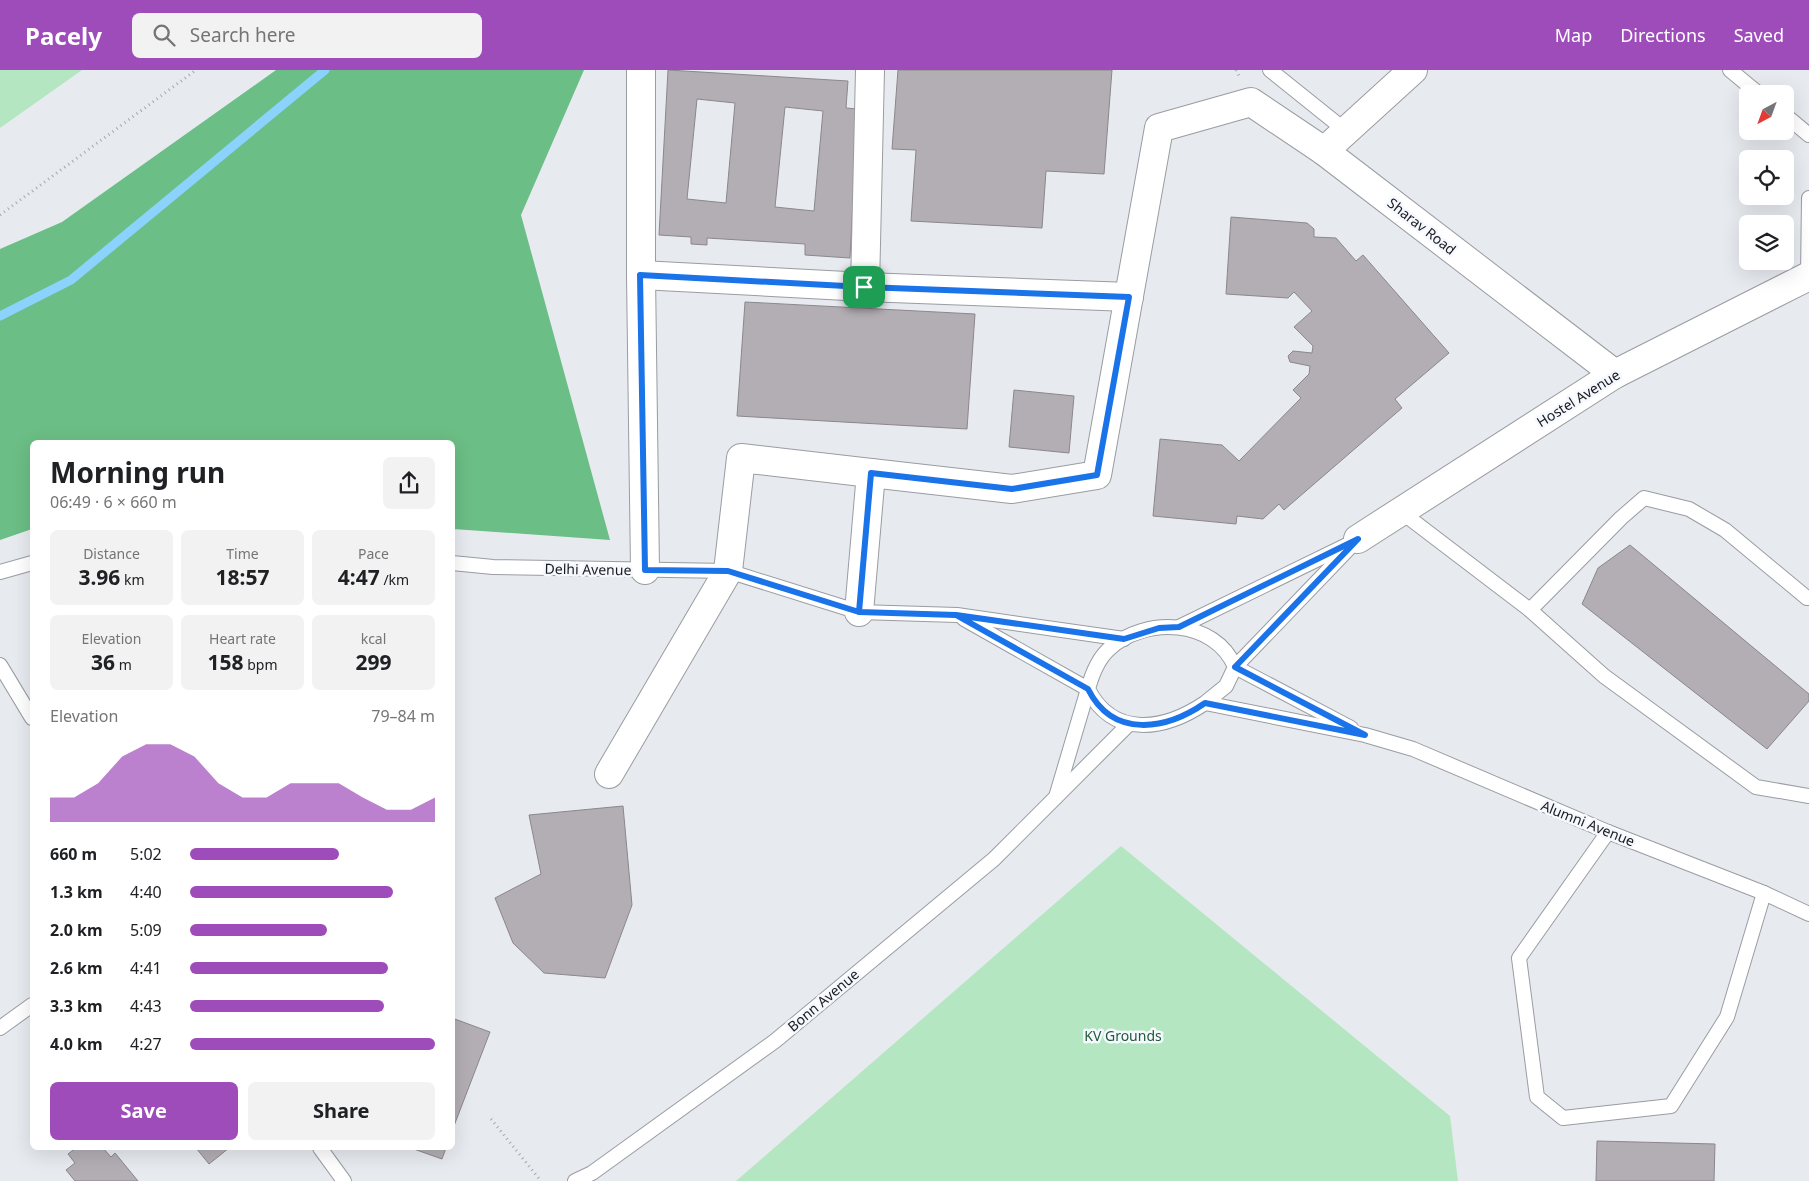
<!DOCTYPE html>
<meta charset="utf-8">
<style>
body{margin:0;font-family:"Noto Sans",sans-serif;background:#f2f2f2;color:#202124;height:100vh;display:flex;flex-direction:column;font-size:19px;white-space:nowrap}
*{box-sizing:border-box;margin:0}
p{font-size:16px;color:#757577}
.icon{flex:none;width:28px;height:28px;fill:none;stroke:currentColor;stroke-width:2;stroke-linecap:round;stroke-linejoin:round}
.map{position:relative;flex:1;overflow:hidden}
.sheet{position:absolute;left:30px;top:370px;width:425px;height:710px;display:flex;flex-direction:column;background:#fff;border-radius:8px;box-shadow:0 5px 20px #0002}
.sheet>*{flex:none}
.needle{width:32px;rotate:221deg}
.controls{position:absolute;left:1739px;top:15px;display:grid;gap:10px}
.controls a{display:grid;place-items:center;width:55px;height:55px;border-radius:8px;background:#fff;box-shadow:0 5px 20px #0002;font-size:25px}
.pin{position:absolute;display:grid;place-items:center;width:42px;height:42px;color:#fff;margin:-21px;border-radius:10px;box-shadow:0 2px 8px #0006}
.round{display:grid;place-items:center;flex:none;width:52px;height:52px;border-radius:8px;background:#f2f2f2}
.summary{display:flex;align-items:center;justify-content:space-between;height:85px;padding:0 20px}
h1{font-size:28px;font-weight:700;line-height:38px}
.metrics{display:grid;grid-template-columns:repeat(3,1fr);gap:8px;height:85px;padding:5px 20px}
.metrics div{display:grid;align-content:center;border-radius:8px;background:#f2f2f2;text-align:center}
.metrics b{font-size:21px;font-weight:700}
.metrics small{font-size:14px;font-weight:400}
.metrics p{font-size:14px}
.chart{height:140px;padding:10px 20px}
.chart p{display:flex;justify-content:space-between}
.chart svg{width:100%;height:90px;margin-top:5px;fill:#9f4cbb;opacity:.7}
.action{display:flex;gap:10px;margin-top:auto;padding:10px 20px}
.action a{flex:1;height:58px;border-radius:8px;background:#9f4cbb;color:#fff;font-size:20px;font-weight:700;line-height:58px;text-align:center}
.action a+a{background:#f2f2f2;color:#202124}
ul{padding:0 20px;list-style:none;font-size:16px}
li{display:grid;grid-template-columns:80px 60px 1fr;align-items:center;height:38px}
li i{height:12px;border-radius:6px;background:#9f4cbb}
header{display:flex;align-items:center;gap:30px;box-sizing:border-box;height:70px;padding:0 25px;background:#9f4cbb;color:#fff}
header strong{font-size:24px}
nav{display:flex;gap:28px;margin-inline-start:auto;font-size:18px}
.search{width:350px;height:45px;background:#f2f2f2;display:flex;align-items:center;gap:12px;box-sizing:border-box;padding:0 18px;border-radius:8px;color:#757577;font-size:19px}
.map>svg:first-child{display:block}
</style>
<header>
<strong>Pacely</strong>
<div class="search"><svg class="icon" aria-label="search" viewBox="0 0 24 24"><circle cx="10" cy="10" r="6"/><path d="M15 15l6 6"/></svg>Search here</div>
<nav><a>Map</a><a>Directions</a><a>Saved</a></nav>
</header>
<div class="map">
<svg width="1809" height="1111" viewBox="0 0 1809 1111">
<rect width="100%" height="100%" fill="#e7ebf0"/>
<g fill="#b4e6c1">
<path d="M0 0H82L0 58Z"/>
<path d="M1121 776 1450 1046 1458 1111H736Z"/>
</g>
<path fill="#6bbe85" d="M276 0H584L521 145 610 470 453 459 452 372H32V459L0 470V179L62 152Z"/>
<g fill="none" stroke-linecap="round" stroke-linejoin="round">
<path stroke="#8bd2fd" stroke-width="9" d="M0 246 71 210 325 0"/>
</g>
<g fill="#b2aeb3" stroke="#8b878c" fill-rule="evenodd">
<path d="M668 0 848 11 846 38 858 39 850 188 805 185V174L707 168V175L691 174V167L659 165ZM697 29 735 33 726 133 687 129ZM785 37 823 41 814 141 775 137Z"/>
<path d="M898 0H1112L1104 104 1046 101 1042 158 911 151 916 80 892 79Z"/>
<path d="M1231 147 1307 153 1314 159V167L1336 168 1356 191 1363 185 1449 283 1395 329 1402 338 1284 440 1279 434 1263 449 1237 446 1236 454 1153 446 1160 369 1222 375 1239 391 1301 328 1293 320 1309 304 1310 296 1290 292 1288 286 1293 281 1312 283 1313 276 1294 257 1312 241 1294 222 1288 228 1226 224Z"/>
<path d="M745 232 975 244 967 359 737 346Z"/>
<path d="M1014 320 1074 326 1069 383 1009 377Z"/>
<path d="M1630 475 1809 624V631L1767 679 1582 534 1598 498Z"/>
<path d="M623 736 632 835 605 908 544 903 513 873 495 828 541 804 529 745Z"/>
<path d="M452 948 490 962 452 1061Z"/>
<path d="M1597 1071 1715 1074 1714 1111H1596Z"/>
<path d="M76 1078H103L111 1087 115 1083 138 1111H75L66 1100 75 1093 68 1084Z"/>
<path d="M196 1078H229L209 1094Z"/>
<path d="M411 1078H446L442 1089Z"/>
</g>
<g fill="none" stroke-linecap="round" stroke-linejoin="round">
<defs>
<g id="service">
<path d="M1270 0 1346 61"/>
<path d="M1730 0 1759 24"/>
<path d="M1785 45 1809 65"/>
<path d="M1808 207 1809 128"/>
<path d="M1400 441 1530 540 1604 606 1756 717 1809 726"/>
<path d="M452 493 493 497 728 501 859 542 957 545 1124 569"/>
<path d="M0 502 32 493"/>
<path d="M1530 540 1621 448 1644 428 1689 439 1725 460 1807 528"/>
<path d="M964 549 1088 619 1056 727"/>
<path d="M1179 557 1349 474"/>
<path d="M0 595 32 648"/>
<path d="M1205 633 1226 616 1235 597C1215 549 1145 546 1109 579 1098 589 1092 604 1088 619 1113 669 1165 660 1205 633L1365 665 1413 679 1608 762 1764 823 1809 844"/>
<path d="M1351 658 1235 597 1358 469"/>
<path d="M1608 762 1519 888 1537 1027 1563 1048 1671 1036 1727 947 1764 823"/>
<path d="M0 958 32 935"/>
<path d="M320 1078 344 1111"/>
<path d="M575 1111 592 1103 775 971 994 789 1129 654"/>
</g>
<g id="minor">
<path d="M641 0V205L645 500"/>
<path d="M1413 0 1324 81 1615 304"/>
<path d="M641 205 865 217 1129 227"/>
<path d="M865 217 870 0"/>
<path d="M871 403 1012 419 1097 405 1159 58 1251 32 1324 81"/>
<path d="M1358 469 1615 304 1809 206"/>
<path d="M609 704 728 501 741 388 871 403 859 542"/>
</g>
</defs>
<use href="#service" stroke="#999ca1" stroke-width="16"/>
<use href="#minor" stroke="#999ca1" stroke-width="30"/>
<g stroke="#a5a8ac" stroke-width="3" stroke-dasharray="1 4" stroke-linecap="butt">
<path d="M1236 0 1239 6"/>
<path d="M0 145 196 0"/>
<path d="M491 1049 541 1111"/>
</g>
<use href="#service" stroke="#fff" stroke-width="14"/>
<use href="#minor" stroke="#fff" stroke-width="28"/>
</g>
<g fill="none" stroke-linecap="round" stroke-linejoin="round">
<defs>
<path id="route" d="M864 217 640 205 645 500 728 501 859 542 956 545 1088 619C1113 669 1166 660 1205 633L1365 665 1235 597 1358 469 1179 557 1159 558 1124 569 956 545 859 542 871 403 1012 419 1097 405 1129 227 864 217"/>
</defs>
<use href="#route" stroke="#fff" stroke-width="10"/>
<use href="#route" stroke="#1a73e8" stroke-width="6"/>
</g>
<g text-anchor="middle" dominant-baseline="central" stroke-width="5" stroke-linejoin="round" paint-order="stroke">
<g font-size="14" fill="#191a1c" stroke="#f5f8fe">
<text transform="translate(1422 156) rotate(38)">Sharav Road</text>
<text transform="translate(1578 328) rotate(-32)">Hostel Avenue</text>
<text transform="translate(588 499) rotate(1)">Delhi Avenue</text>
<text transform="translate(1588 753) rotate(22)">Alumni Avenue</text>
<text transform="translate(823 930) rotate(-40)">Bonn Avenue</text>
</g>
<g font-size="14" fill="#1e5a34" stroke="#f5f8fe">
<text x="1123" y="965">KV Grounds</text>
</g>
</g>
</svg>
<div class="controls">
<a><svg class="needle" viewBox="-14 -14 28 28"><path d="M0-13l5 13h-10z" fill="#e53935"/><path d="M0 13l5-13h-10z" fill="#757577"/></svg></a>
<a><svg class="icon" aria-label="locate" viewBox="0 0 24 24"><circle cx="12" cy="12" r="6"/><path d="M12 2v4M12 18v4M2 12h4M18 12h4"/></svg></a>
<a><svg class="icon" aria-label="layers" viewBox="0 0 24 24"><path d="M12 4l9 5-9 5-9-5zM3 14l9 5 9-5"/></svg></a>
</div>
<div class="pin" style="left:864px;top:217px;background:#1e9e55"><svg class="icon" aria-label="arrive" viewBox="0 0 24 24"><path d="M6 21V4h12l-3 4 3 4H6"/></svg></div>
<section class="sheet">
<div class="summary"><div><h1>Morning run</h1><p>06:49 · 6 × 660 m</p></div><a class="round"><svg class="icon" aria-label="share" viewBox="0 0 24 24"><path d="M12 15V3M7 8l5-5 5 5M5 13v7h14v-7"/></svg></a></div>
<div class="metrics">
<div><p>Distance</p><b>3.96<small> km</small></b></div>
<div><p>Time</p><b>18:57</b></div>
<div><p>Pace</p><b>4:47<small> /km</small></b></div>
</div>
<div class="metrics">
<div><p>Elevation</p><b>36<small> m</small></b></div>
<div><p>Heart rate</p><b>158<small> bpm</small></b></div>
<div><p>kcal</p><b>299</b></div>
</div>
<div class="chart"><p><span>Elevation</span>79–84 m</p>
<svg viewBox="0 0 160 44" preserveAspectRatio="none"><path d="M0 44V32L10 32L20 25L30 12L40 6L50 6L60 12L70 25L80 32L90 32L100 25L110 25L120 25L130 32L140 38L150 38L160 32V44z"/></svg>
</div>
<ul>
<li><b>660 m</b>5:02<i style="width:61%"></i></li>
<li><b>1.3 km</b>4:40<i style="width:83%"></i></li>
<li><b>2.0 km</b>5:09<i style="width:56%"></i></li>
<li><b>2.6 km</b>4:41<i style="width:81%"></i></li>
<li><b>3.3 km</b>4:43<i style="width:79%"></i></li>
<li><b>4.0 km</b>4:27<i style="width:100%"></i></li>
</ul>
<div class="action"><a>Save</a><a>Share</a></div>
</section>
</div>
